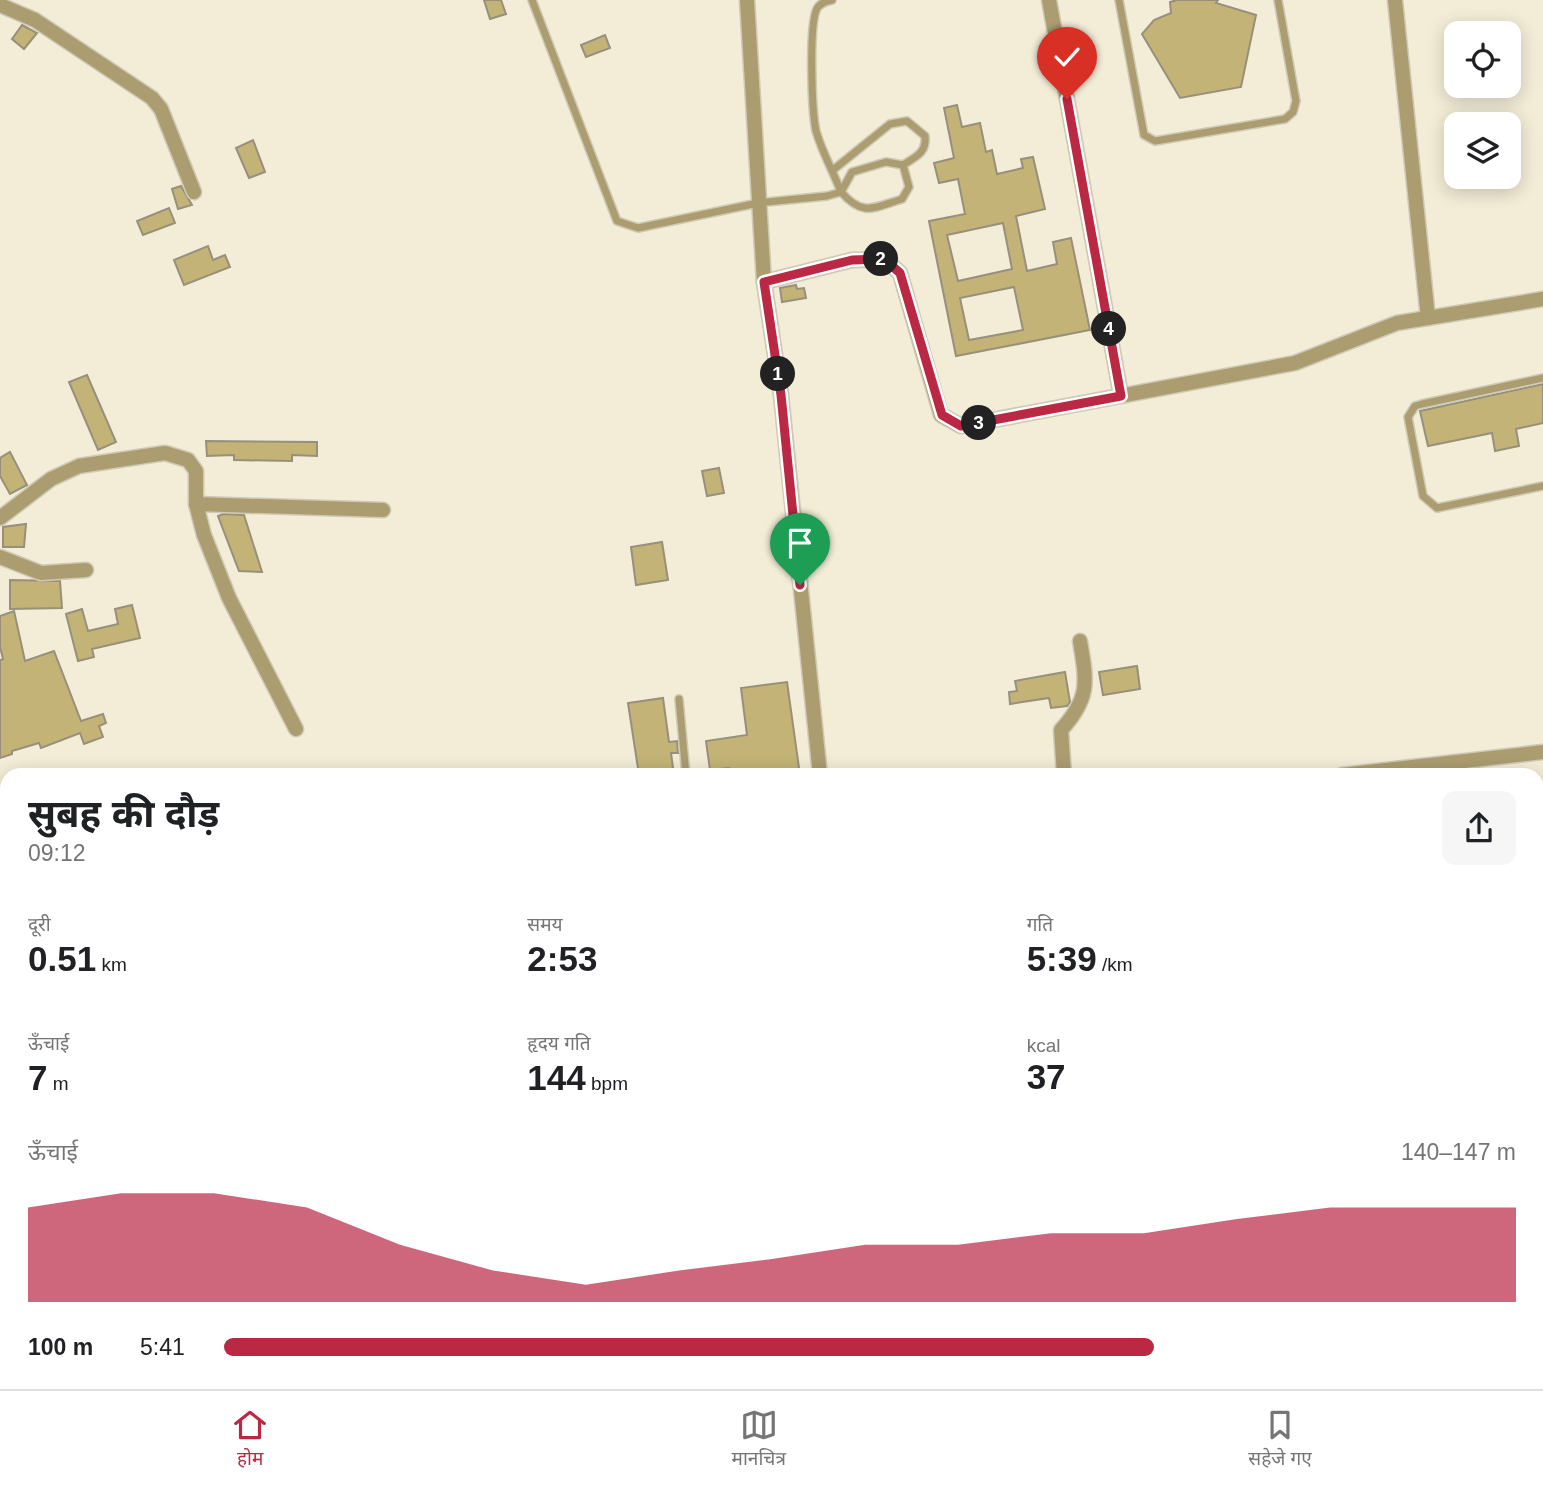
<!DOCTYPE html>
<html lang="hi">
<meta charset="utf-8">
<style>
body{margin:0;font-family:Helvetica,"Noto Sans Devanagari",sans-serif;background:#f6f6f6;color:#202124;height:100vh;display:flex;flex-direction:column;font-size:26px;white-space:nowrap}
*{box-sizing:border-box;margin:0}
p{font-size:23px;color:#757577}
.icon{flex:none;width:38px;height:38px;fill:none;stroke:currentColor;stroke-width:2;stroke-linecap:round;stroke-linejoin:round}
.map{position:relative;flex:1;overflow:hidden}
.drawer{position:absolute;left:0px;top:768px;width:1544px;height:621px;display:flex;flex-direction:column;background:#fff;border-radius:21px 21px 0 0;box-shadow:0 4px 18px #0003}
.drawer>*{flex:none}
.tools{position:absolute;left:1444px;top:21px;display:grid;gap:14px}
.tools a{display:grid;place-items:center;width:77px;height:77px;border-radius:14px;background:#fff;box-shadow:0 4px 18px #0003;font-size:35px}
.pin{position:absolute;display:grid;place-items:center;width:60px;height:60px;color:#fff;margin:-72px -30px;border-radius:50% 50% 50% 0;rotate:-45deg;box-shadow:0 0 7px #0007}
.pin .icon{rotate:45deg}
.km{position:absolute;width:35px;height:35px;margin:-18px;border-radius:50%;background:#222;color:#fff;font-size:19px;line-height:35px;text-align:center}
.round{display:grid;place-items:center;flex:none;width:74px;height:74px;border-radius:14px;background:#f6f6f6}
.summary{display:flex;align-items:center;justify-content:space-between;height:119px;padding:0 28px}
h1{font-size:38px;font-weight:700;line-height:52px}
.stats{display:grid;grid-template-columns:repeat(3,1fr);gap:10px;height:119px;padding:7px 28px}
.stats div{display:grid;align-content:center}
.stats b{font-size:35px;font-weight:700}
.stats small{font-size:19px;font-weight:400}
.stats p{font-size:19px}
.chart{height:196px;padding:14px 28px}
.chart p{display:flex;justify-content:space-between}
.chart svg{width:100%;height:126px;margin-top:7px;fill:#ba2844;opacity:.7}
ul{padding:0 28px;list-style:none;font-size:23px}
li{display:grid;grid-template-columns:112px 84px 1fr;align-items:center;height:52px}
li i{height:18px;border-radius:9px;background:#ba2844}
.menu{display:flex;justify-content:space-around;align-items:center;height:98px;border-top:2px solid #e0e0e0;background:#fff;font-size:19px;color:#757577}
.menu a{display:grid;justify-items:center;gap:4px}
.menu .current{color:#ba2844}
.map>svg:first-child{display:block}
</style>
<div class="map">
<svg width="1543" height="1389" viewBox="0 0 1543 1389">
<rect width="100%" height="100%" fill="#f3edd7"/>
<path fill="#9dd3b6" d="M7 1002V1382L612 1383 561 1389H0V1004Z"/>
<g fill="#c3b376" stroke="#96907c" stroke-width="2" fill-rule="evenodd">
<path d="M484 0H501L506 14 490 19Z"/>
<path d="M1177 0H1218L1216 3 1256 15 1241 87 1180 98 1142 34 1154 20 1171 13 1170 2Z"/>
<path d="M22 25 37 33 24 49 12 39Z"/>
<path d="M605 35 610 48 586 57 581 45Z"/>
<path d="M957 105 962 127 980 123 986 152 992 150 997 174 1023 168 1021 159 1033 157 1045 209 1016 216 1027 271 1057 264 1053 242 1071 238 1090 330 956 356 929 221 965 214 958 179 939 183 934 163 954 158 944 108ZM1003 223 1012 269 958 281 947 235ZM1014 287 1023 330 969 340 960 298Z"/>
<path d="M253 140 265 172 249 178 236 148Z"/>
<path d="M181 186 192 205 178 209 172 189Z"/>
<path d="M169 208 175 223 143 235 137 221Z"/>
<path d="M208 246 213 260 225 255 230 267 184 285 174 260Z"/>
<path d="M796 285 797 289 804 288 806 298 782 302 780 288Z"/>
<path d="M87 375 116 442 98 450 69 382Z"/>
<path d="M1543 384V423L1516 429 1519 446 1495 451 1492 433 1428 446 1420 411Z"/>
<path d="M206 441 317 442V456L292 455V461L234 460V455L207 456Z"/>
<path d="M10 452 27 485 10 494 0 476V458Z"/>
<path d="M719 468 724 493 707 496 702 471Z"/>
<path d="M223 514 244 515 262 572 239 571 218 516Z"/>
<path d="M26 524 24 547H3V527Z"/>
<path d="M662 542 668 580 636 585 631 547Z"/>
<path d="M10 580 60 581 62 608 10 609Z"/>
<path d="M132 605 140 638 92 649 94 657 78 661 66 614 82 609 88 631 118 624 115 609Z"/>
<path d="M14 611 25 661 54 651 81 721 103 714 106 723 99 726 103 737 84 744 80 733 41 748 39 743 12 751V754L0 758V660L3 659 0 647V616Z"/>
<path d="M1137 666 1140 689 1103 695 1099 672Z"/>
<path d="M1065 672 1070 702 1067 706 1051 708 1049 698 1010 704 1009 692 1017 691 1015 681Z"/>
<path d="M787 682 800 775H730L729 768 710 770 706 741 747 735 741 688Z"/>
<path d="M663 698 669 742 677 741 678 753H671L674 775H639L628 703Z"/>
</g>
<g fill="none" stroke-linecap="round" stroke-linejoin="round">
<defs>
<g id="lane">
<path d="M532 0 617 221 638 228 758 203 827 196 841 192C863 217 873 208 902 199L909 187 903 165 886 162 852 172 841 192"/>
<path d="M832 0C827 1 822 2 818 7 808 20 812 112 816 131 822 152 833 171 841 192"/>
<path d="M1119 0 1144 135 1155 141 1285 119 1293 112 1296 101 1278 0"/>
<path d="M833 170 890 124 907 121 925 136C927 153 915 157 903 165"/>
<path d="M1543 378 1422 404 1415 406 1408 417 1423 496 1437 508 1543 486"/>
<path d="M679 699 686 775"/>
<path d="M0 972 7 971"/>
<path d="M1536 1044 1543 1042"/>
<path d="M1536 1238 1543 1237"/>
<path d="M960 1389 1005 1384"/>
</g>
<g id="street">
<path d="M747 0 764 282 781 395 820 775"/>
<path d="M1049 0 1121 396"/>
<path d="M1395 0 1428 318"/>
<path d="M0 5 35 20 152 98 161 109 194 192"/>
<path d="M764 282 852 260 884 259 900 273 941 415 961 426 1295 363 1397 323 1543 299"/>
<path d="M196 504 383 510"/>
<path d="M0 518 51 479 79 466 165 453 188 460 196 471V504L204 535 229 598 296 729"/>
<path d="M0 557 41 573 86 570"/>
<path d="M1064 775 1061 730C1090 698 1087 683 1080 641"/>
<path d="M1342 775 1543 752"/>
<path d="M0 824 7 838"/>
<path d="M0 903 7 901"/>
<path d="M895 1382V1389"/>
<path d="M1383 1382 1384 1389"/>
</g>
</defs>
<use href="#lane" stroke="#cfcab6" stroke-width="10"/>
<use href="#street" stroke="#cfcab6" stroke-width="17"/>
<use href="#lane" stroke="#ab9d70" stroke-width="7"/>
<use href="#street" stroke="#ab9d70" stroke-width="14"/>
</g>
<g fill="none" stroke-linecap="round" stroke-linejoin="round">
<defs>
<path id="route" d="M800 585 781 395 764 282 852 260 884 259 900 273 942 415 961 426 1121 396 1067 99"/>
</defs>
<use href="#route" stroke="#fff" stroke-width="14"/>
<use href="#route" stroke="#ba2844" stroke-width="9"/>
</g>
</svg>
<div class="tools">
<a><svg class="icon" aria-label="locate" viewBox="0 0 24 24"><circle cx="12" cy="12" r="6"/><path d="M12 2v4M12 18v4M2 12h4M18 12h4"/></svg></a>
<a><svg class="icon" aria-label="layers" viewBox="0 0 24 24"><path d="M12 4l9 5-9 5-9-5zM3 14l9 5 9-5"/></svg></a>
</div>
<div class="pin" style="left:800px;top:585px;background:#1e9e55"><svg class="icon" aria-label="arrive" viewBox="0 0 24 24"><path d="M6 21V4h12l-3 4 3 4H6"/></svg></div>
<div class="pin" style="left:1067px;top:99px;background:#d93025"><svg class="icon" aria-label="check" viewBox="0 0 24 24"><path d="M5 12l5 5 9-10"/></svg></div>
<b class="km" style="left:778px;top:374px">1</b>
<b class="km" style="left:881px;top:259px">2</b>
<b class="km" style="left:979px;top:423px">3</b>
<b class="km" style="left:1109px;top:329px">4</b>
<section class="drawer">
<div class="summary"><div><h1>सुबह की दौड़</h1><p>09:12</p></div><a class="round"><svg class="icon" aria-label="share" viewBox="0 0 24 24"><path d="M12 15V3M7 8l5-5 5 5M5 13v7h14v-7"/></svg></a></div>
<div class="stats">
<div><p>दूरी</p><b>0.51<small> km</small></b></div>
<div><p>समय</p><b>2:53</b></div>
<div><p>गति</p><b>5:39<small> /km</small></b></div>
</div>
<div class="stats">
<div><p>ऊँचाई</p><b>7<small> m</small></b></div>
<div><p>हृदय गति</p><b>144<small> bpm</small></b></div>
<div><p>kcal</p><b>37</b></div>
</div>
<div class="chart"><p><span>ऊँचाई</span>140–147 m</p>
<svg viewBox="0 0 160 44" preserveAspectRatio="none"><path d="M0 44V11L10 6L20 6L30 11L40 24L50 33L60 38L70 33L80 29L90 24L100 24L110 20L120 20L130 15L140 11L150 11L160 11V44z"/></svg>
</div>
<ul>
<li><b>100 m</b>5:41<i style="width:72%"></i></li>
</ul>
</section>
</div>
<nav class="menu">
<a class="current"><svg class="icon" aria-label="home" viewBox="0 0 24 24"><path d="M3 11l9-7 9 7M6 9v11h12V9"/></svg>होम</a>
<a><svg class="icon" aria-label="map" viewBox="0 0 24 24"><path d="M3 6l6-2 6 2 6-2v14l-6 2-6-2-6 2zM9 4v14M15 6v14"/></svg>मानचित्र</a>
<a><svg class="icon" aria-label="saved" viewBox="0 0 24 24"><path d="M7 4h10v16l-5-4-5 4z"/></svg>सहेजे गए</a>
</nav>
